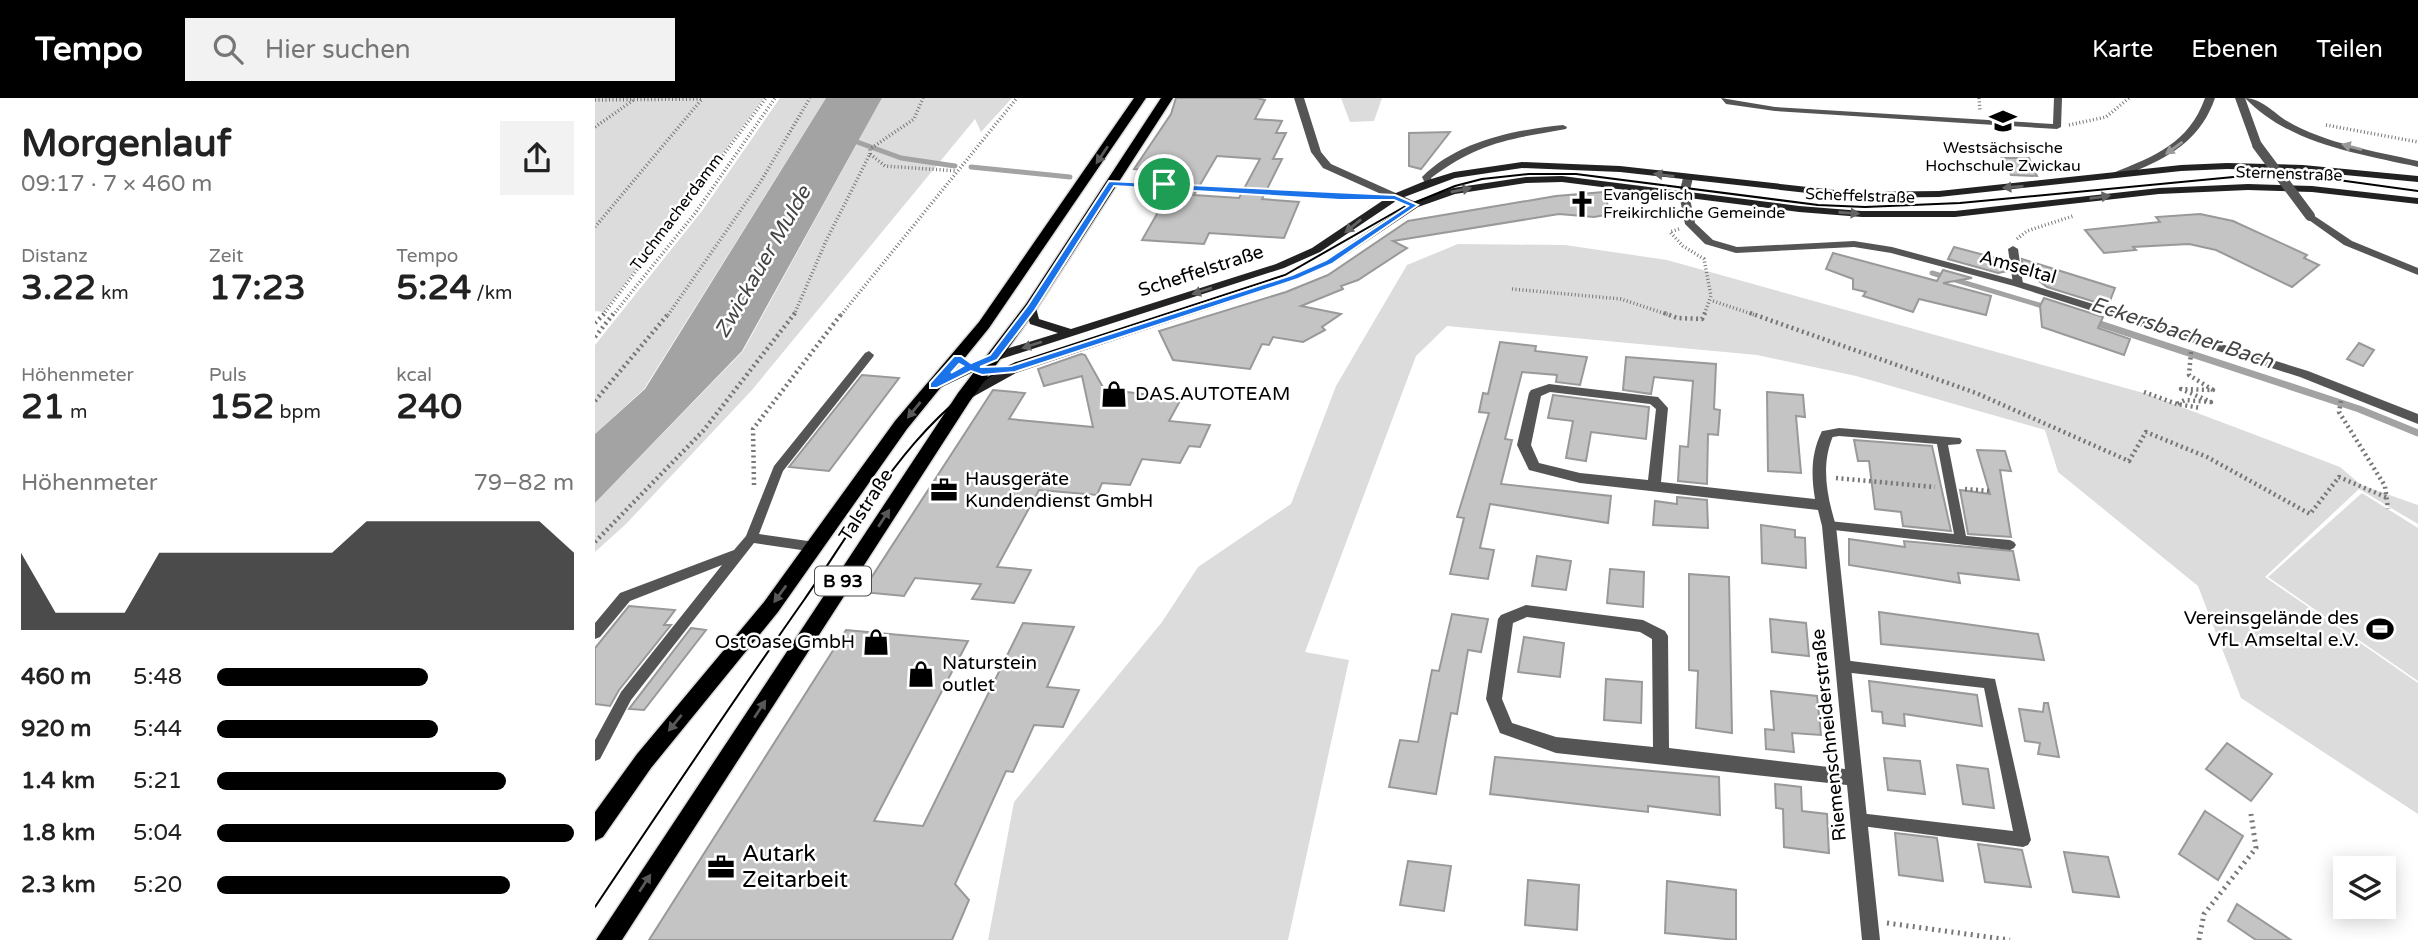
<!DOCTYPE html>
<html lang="de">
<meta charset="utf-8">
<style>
body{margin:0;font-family:"Varela Round",sans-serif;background:#f2f2f2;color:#222;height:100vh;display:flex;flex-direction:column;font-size:26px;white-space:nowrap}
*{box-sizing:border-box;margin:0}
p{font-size:23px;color:#767676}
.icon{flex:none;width:38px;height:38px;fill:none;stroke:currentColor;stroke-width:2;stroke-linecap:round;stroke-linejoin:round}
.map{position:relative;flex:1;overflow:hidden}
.sheet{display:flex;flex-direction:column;background:#fff;width:595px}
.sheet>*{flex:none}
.fabs{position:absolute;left:1738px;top:758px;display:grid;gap:14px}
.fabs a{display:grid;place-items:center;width:63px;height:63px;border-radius:0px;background:#fff;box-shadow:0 4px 18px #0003;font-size:35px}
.pin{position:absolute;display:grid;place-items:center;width:60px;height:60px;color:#fff;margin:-30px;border:4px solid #fff;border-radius:50%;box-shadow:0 2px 7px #0007}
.round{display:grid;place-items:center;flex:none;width:74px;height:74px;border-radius:0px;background:#f2f2f2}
.summary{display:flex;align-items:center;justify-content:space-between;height:119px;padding:0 21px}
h1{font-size:38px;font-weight:700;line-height:52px}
.metrics{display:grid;grid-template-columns:repeat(3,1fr);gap:10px;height:119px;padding:7px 21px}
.metrics div{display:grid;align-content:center}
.metrics b{font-size:35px;font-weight:700}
.metrics small{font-size:19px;font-weight:400}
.metrics p{font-size:19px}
.chart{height:196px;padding:14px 21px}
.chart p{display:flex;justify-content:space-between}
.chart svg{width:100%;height:126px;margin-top:7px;fill:#000;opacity:.7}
ul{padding:0 21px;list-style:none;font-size:23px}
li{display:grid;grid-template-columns:112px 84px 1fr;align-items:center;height:52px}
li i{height:18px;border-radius:9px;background:#000}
header{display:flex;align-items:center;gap:42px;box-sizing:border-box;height:98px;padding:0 35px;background:#000;color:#fff}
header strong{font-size:33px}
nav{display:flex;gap:38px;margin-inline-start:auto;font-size:24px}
.search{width:490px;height:63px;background:#f2f2f2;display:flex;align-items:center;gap:18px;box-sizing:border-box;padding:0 24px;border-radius:0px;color:#767676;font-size:26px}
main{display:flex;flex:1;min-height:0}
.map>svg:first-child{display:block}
</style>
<header>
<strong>Tempo</strong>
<div class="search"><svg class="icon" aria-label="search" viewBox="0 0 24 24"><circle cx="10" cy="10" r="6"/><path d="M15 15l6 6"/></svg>Hier suchen</div>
<nav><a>Karte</a><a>Ebenen</a><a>Teilen</a></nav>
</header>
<main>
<section class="sheet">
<div class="summary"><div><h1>Morgenlauf</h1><p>09:17 · 7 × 460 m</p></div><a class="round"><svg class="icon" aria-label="share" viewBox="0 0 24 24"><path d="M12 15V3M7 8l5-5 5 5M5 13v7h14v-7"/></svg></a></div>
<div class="metrics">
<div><p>Distanz</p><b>3.22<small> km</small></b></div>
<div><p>Zeit</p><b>17:23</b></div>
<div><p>Tempo</p><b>5:24<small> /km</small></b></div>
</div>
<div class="metrics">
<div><p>Höhenmeter</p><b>21<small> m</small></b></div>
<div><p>Puls</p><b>152<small> bpm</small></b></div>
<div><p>kcal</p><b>240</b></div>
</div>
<div class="chart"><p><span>Höhenmeter</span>79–82 m</p>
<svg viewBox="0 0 160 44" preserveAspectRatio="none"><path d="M0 44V17L10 38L20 38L30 38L40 17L50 17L60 17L70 17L80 17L90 17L100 6L110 6L120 6L130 6L140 6L150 6L160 17V44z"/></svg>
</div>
<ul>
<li><b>460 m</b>5:48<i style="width:59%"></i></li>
<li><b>920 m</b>5:44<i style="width:62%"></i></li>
<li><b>1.4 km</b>5:21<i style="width:81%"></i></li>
<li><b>1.8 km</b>5:04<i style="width:100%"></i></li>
<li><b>2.3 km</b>5:20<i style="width:82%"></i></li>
</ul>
</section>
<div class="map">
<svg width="1823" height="842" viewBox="0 0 1823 842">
<rect width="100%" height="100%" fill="#fff"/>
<g fill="#dcdcdc">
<path d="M0 0H169L9 214 0 213Z"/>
<path d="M185 0H231L49 291 0 336V247L107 113Z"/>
<path d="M287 0H417L386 34 380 21 157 292 31 426 0 454V405L148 253Z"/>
<path d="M746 0H787L779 23 755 24Z"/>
<path d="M863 146 970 147 1072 162 1552 296 1745 369 1766 387 1823 407V426L1764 391 1670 479 1823 585V716L1646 600 1603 488 1463 374 1450 332 1261 278 1162 257 852 228 821 258 710 554 754 562 693 842H393L419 704 567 524 603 469 696 406 741 288 812 167Z"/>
<path d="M1767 395 1823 430V583L1673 479Z"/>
</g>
<path fill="#a3a3a3" d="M231 0H287L147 253 0 405V336L50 291Z"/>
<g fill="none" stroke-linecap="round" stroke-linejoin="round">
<g stroke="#a3a3a3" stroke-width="5">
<path d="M254 41 306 60 360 68"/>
<path d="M376 69 475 79"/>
<path d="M1337 175 1454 210"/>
</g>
<path stroke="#a3a3a3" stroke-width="7" d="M1496 223 1764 311 1823 335"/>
</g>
<g fill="#c4c4c4" stroke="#999" stroke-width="2" fill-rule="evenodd">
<path d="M581 0H662L670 2 660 21 687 23 681 35H691L678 61H687L667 101 704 104 689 140 614 135 609 146 547 142 586 74 539 71 576 16ZM622 58 665 61 644 100 599 97Z"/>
<path d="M855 34 826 71 814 68V35Z"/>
<path d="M1407 60H1434L1442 78 1416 77Z"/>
<path d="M1008 94 1016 116 999 119 964 116 798 143 812 150 763 182 746 188 748 191 706 208 746 216 727 229 730 232 708 244 678 239 674 247 667 246 655 271 578 262 564 233 691 194 733 177 813 123 961 98Z"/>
<path d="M1605 116 1638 123 1712 157 1709 160 1724 167 1697 189 1621 152 1594 146 1538 149 1541 152 1509 155 1490 132 1565 124 1561 119Z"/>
<path d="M1359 149 1412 163 1413 173 1403 175 1353 161Z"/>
<path d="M1238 155 1342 183 1348 172 1377 180 1348 185 1396 198 1391 217 1324 201 1318 214 1268 198 1271 194 1258 191V181L1231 171Z"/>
<path d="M1427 161 1520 190 1513 208 1452 189 1428 171Z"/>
<path d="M1449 200 1508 219 1503 230 1535 241 1529 257 1447 229 1445 208Z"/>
<path d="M905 244 941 248 940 253 992 259 985 287 961 284 962 277 927 274 910 341 917 342 906 386 1016 398 1013 425 895 406 885 450 899 452 893 481 855 476 869 420 862 419 894 315 884 314 888 295 893 296Z"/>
<path d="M1764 245 1779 252 1768 268 1752 261Z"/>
<path d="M486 256 490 257 509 291 586 301 574 323 615 327 605 349 594 348 585 365 547 361 535 387 507 385 502 397 444 392 402 469 436 472 419 505 377 501 386 486 320 480 309 498 267 494 398 292 430 295 414 321 498 329 487 278 449 288 443 271Z"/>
<path d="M1031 259 1121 266 1119 311 1125 312 1123 337 1113 336 1112 386 1083 383 1085 348 1093 349 1098 283 1059 279 1056 296 1028 292Z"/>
<path d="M267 277 304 280 234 373 194 369Z"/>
<path d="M1172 294 1208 297 1210 319 1201 318 1206 375 1173 373Z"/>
<path d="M958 297 1054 309 1051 341 996 334 991 363 971 360 978 323 953 320Z"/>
<path d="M1259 342 1337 348 1356 433 1308 428 1306 414 1280 411 1274 363H1263Z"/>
<path d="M1382 352 1410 353 1416 373 1405 372 1416 439 1373 436 1365 392 1395 396Z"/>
<path d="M1082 399 1112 402 1113 430 1058 427 1060 403 1082 406Z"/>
<path d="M1166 427 1200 432V439L1210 440 1211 470 1167 465Z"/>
<path d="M1254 441 1310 449 1309 443 1418 453 1424 482 1363 475 1365 485 1254 467Z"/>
<path d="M942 458 976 463 971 492 937 488Z"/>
<path d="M1015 471 1049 474 1048 509 1012 505Z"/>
<path d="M1094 476 1134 479 1137 635 1101 630 1103 573 1094 572Z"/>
<path d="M34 508 80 512 69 527H76L24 592 15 608 0 606V550Z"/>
<path d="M1284 514 1443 536 1449 562 1286 546Z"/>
<path d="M857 516 893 521 886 554 873 552 862 616 856 615 841 696 794 689 805 642 823 644 837 572 844 573Z"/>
<path d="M1175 521 1211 525 1214 558 1177 554Z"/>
<path d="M428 525 479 529 452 589 484 592 468 629 439 627 418 674 411 673 360 786 374 802 357 842H54L251 532 373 543 279 723 328 728Z"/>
<path d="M96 530 111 532 49 612 34 611Z"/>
<path d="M929 539 969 545 965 579 923 574Z"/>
<path d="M1011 581 1047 584 1046 625 1009 622Z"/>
<path d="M1274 583 1382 597 1387 628 1309 616 1310 628 1288 625 1287 614 1277 613Z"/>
<path d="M1176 593 1222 598 1226 637 1197 635 1199 654 1171 651 1170 631 1179 632Z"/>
<path d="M1449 605H1453L1464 659 1443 656 1445 645 1430 643 1424 611 1448 614Z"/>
<path d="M1632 645 1677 676 1656 703 1611 671Z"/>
<path d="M900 659 1124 679 1125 717 1053 708V714L895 696Z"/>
<path d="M1289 660 1325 663 1330 696 1293 692Z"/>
<path d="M1362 667 1393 671 1399 710 1368 706Z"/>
<path d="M1180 686 1206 689 1207 713 1232 716 1234 755 1189 749 1188 711 1181 710Z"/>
<path d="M1610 713 1648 738 1623 782 1584 756Z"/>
<path d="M1300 735 1342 740 1348 783 1304 777Z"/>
<path d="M1383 746 1427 752 1436 789 1390 784Z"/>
<path d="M1469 754 1513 759 1524 799 1478 794Z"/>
<path d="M813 763 856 768 849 813 805 807Z"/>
<path d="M933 782 984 787 982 832 930 827Z"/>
<path d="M1072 783 1141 792V842L1070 835Z"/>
<path d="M1642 806 1696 842H1661L1633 823Z"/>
</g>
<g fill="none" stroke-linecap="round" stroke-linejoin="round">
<defs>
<g id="primary">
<path d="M539 0H551L394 230 312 331 183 514 56 670 8 739 0 743V714L42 656 169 504 300 323 384 224Z"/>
<path d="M566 0H578L441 212 375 303 27 842H1L363 295 431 206Z"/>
</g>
</defs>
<use href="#primary" stroke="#dbdbdb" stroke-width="3"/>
<g stroke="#777" stroke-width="3.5" stroke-dasharray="1 2.5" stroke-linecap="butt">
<path d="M1384 0 1385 13"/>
<path d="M0 2 107 1 0 129"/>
<path d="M1474 27 1511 19 1534 0"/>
<path d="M1731 27 1823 44"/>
<path d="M0 29 40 1"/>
<path d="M275 56V51L319 21 328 0"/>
<path d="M535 86 764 99"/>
<path d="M569 86 577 73"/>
<path d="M1084 131 1075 134 1088 148 1109 161 1116 198 1109 217"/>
<path d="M1422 141 1432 133 1478 118"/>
<path d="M917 191 1026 201 1074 217"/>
<path d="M1118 203 1160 217"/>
<path d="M8 217 171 0"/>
<path d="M18 217 101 114 180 0"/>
<path d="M73 217 166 83 215 0"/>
<path d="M199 217 231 143 275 56 290 68 362 73"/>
<path d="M246 217 422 0"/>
</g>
<g stroke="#777" stroke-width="4.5" stroke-dasharray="2 3.5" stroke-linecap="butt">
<path d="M1069 215 1082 220 1107 221 1110 215"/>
<path d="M1155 215 1381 295 1534 363 1551 334 1612 359 1715 416 1744 379 1793 400"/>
<path d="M0 225 10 215"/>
<path d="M0 239 19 215"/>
<path d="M1596 254 1594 277 1618 292 1586 291 1616 304 1590 302 1582 306 1606 310"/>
<path d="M1549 294 1582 306"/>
<path d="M0 303 74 215"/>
<path d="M1746 303 1744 314 1790 388 1793 411"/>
<path d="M1241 380 1340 389"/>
<path d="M159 387 158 331 247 215"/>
<path d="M1370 391 1396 393"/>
<path d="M0 444 108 333 200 215"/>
</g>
<g stroke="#777" stroke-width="5" stroke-dasharray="2 4.5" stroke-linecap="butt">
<path d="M1292 825 1415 842"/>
<path d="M1604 842 1609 816 1661 750 1656 716"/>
</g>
<g fill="#555" fill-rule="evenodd">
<path d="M1126 0 1180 9 1458 26 1459 0H1467L1466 29 1462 31 1180 13 1131 6Z"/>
<path d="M968 27 972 29 971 31C915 41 884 44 836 80L838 85 837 87H831L827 79C863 43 919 32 968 27Z"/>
<path d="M1418 148 1423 151 1428 186 1423 189 1418 186 1413 151Z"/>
<path d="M274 253 279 257 278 259 188 373 164 436 220 444 224 446 226 449 224 452 220 454 159 445 36 602 5 661 0 663V642L26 594 127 467 35 503 5 539 0 541V525L25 495 139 452 151 438 179 368 270 255Z"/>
<path d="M1244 330 1365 340 1367 343 1365 346 1353 347 1371 438 1415 442 1419 444 1421 447 1419 450 1415 452 1230 431 1228 428 1230 425 1234 423 1359 436 1342 346 1244 338 1232 340 1226 336 1228 333Z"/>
<path d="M1248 562 1400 581 1436 742 1433 747 1428 749 1259 727 1256 722 1259 717 1264 715 1418 733 1389 590 1248 574 1243 572 1241 568 1243 564Z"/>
</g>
<g fill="#555" fill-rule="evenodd">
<path d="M699 0H709L726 54 736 66 823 105V109H815L728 70 716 54Z"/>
<path d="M1610 0H1620C1607 38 1580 56 1545 71 1536 75 1528 80 1518 79V75C1560 58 1594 45 1610 0Z"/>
<path d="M1640 0H1650L1667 47 1665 49 1657 47Z"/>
<path d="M1650 0C1666 0 1679 15 1692 23 1732 46 1779 53 1823 63V69C1764 56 1694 46 1650 0Z"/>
<path d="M1093 77 1098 80 1094 96 1100 125 1118 142 1142 149 1259 143 1297 149 1427 184 1713 273 1823 316V326L1705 279 1419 188 1296 155 1259 149 1141 155 1110 146 1090 126 1084 96 1088 80Z"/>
<path d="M1715 115 1757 143 1823 170V177L1749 147 1711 120V116Z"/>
<path d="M954 286 1063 299 1073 310 1066 384 1220 401C1216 377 1216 355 1227 333H1237L1239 336C1225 366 1232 398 1241 428L1285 842H1267L1252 687 961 655 905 635 891 601 903 521 906 517 931 507 1048 522 1070 533 1073 538 1074 650 1250 671 1227 428 1223 412 985 385 934 372 922 347 934 295 936 292ZM955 294 1055 306 1061 311 1053 382 985 375 944 365 936 347 946 298ZM932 519 1045 534 1057 541 1058 649 961 639 917 625 907 601 918 525Z"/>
</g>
<g fill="#222" fill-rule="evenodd">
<path d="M927 64 1025 68 1258 94 1344 93 1586 67 1632 65 1708 67 1823 78V84L1708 73 1632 71 1586 73 1344 99 1258 100 1025 74 927 70 860 80 804 101 725 154 689 170 403 262 343 291 339 292 333 288 335 285 395 256 463 235 435 226 430 209 432 206H440L444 221 476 231 681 166 717 150 796 97 830 83 859 74Z"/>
<path d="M967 78 1204 108 1267 113H1360L1564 90 1653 86 1717 88 1823 100V106L1717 94 1653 92 1564 96 1360 119H1267L1204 114 967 84 931 85 860 96 823 109 738 166 704 181 421 275 374 301 370 302 364 298 413 269 696 177 730 162 815 105 858 90 931 79Z"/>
</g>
<use href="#primary" fill="#000" fill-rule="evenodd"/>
<path stroke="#000" stroke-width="2" d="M0 809C69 706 138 603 209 502 266 420 326 306 421 265L690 177 809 109 860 88 887 81 934 76H981L1223 107 1270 109 1365 105 1649 78 1736 81 1823 93"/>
<path stroke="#555" stroke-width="10" d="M1662 47 1715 118"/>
</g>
<defs><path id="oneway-solid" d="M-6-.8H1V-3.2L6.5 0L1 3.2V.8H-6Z" transform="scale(1.75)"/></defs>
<g fill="#999">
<use href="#oneway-solid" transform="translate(1757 49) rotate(-165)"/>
<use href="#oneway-solid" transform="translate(1579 50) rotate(144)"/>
</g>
<g fill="#595959">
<use href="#oneway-solid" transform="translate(507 57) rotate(124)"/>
<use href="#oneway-solid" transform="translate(319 312) rotate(129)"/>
<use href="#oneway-solid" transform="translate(289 420) rotate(-57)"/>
<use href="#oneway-solid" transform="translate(185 496) rotate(126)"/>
<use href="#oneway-solid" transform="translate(165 611) rotate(-57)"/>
<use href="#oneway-solid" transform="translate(80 625) rotate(129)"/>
<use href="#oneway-solid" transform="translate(50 785) rotate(-57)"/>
</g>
<g fill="#646464">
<use href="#oneway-solid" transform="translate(1069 77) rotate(-173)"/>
<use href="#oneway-solid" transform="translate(1418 89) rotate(175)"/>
<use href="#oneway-solid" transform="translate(866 92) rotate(-12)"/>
<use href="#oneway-solid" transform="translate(1505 99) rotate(-7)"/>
<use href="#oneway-solid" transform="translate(1254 115) rotate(4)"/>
<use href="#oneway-solid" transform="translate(758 128) rotate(141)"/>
<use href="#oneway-solid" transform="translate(607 193) rotate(162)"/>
<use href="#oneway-solid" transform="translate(437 247) rotate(162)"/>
</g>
<path fill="#1a73e8" stroke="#fff" stroke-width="2" fill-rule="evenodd" d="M514 83 800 97 823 107 737 166 703 181 420 274 387 277 376 273 342 290H335V285L359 258H366L376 265 395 257 433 207ZM519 88 745 102H799L813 108 731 162 697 177 416 268 385 269 402 262 440 212ZM364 266 368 268 356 275Z"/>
<defs>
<symbol id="university-bare" viewBox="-9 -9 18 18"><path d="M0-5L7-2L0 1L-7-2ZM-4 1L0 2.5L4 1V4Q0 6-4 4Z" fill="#000" stroke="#fff" stroke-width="2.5" paint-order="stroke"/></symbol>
<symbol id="church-bare" viewBox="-9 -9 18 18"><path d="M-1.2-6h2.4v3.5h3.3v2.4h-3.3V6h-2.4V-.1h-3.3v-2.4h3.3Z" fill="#000" stroke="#fff" stroke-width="2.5" paint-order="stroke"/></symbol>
<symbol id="shop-bare" viewBox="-9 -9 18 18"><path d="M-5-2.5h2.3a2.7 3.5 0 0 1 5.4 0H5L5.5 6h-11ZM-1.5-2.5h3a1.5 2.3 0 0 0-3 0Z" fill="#000" stroke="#fff" stroke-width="2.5" paint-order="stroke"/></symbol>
<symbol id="office-bare" viewBox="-9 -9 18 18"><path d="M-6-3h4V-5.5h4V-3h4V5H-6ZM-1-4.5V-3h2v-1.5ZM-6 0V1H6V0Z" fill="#000" stroke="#fff" stroke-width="2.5" paint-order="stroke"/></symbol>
<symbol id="stadium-bare" viewBox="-9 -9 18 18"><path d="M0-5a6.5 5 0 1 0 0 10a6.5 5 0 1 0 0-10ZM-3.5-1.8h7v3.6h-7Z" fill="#000" stroke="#fff" stroke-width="2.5" paint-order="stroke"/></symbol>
</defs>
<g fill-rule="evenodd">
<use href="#university-bare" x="1389" y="4" width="38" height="38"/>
<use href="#church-bare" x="968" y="87" width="38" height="38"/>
<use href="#shop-bare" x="500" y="277" width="38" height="38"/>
<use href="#office-bare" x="330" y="373" width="38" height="38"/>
<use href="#stadium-bare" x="1766" y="512" width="38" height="38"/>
<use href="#shop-bare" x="262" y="525" width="38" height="38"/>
<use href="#shop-bare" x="307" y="557" width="38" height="38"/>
<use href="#office-bare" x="107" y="750" width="38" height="38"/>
</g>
<g text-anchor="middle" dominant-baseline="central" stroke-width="5" stroke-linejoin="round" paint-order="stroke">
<g font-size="16" fill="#000" stroke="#fff">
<text x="1408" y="50">Westsächsische<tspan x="1408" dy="18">Hochschule Zwickau</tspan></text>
<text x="1008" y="97" text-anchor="start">Evangelisch<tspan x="1008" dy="18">Freikirchliche Gemeinde</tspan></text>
</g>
<g font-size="16" fill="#000" stroke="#fff">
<text transform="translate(1694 76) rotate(2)">Sternenstraße</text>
<text transform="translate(1265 98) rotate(2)">Scheffelstraße</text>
<text transform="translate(82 114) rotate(-53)">Tuchmacherdamm</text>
</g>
<rect fill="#fff" stroke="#4c4c4c" stroke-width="2" x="220" y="468.5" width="56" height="29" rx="5"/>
<g font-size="18" font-weight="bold" fill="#000">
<text x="248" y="483">B 93</text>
</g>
<g font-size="19" fill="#000" stroke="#fff">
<text transform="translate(1423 169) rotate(16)">Amseltal</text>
<text transform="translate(606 173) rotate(-18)">Scheffelstraße</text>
<text transform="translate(271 407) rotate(-57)">Talstraße</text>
<text transform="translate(1234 637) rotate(-96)">Riemenschneiderstraße</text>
</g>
<g font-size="19" fill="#000" stroke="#fff" text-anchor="start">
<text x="540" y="296">DAS.AUTOTEAM</text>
<text x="370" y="381">Hausgeräte<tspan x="370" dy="22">Kundendienst GmbH</tspan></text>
<text x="1764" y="520" text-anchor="end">Vereinsgelände des<tspan x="1764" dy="22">VfL Amseltal e.V.</tspan></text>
<text x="260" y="544" text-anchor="end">OstOase GmbH</text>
<text x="347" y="565">Naturstein<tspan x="347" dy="22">outlet</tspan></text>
</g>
<g font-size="21" font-style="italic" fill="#444" stroke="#fff">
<text transform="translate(168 164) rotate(-60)">Zwickauer Mulde</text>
<text transform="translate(1587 235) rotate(18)">Eckersbacher Bach</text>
</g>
<g font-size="23" fill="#000" stroke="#fff" text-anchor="start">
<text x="147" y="756">Autark<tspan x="147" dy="26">Zeitarbeit</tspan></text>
</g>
</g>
</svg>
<div class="fabs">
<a><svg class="icon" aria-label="layers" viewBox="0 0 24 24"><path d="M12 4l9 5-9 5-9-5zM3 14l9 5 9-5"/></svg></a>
</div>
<div class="pin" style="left:569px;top:86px;background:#1e9e55"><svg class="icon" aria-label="arrive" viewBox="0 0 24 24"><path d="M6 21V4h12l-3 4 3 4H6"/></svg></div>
</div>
</main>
